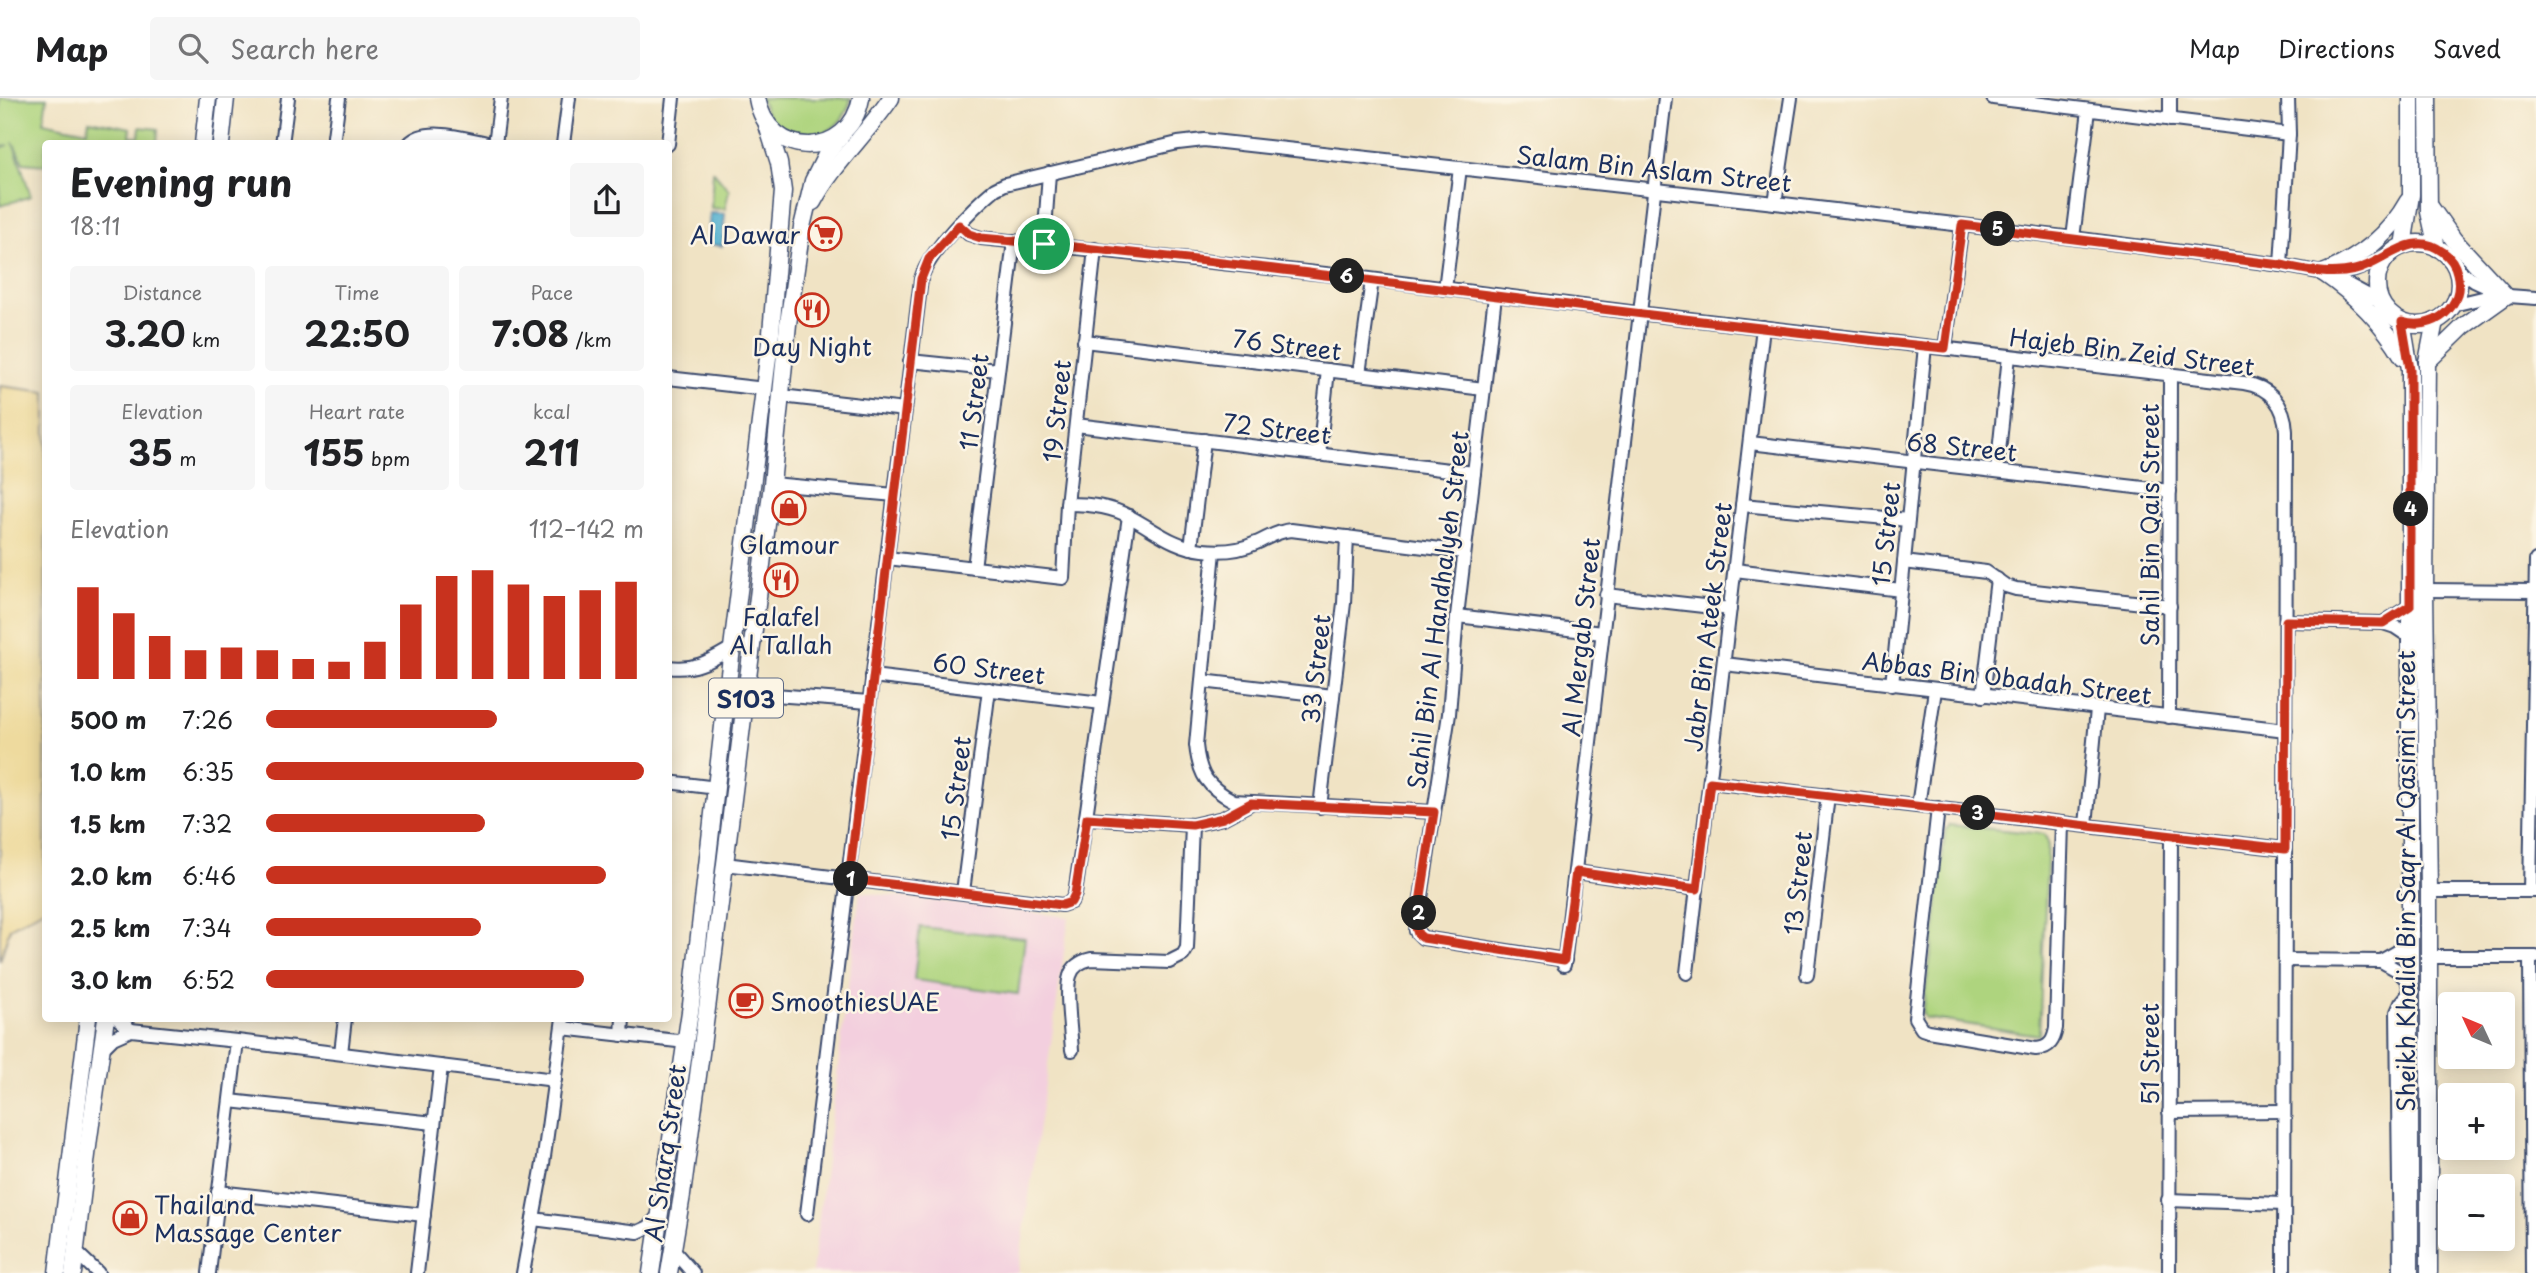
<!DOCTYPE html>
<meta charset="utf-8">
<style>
body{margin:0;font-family:"Playpen Sans",sans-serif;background:#f6f6f6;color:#202124;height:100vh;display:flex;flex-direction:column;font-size:26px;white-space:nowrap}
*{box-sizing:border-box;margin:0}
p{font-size:23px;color:#757577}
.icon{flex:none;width:38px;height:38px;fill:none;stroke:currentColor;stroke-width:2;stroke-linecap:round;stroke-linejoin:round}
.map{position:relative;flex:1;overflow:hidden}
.sheet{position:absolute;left:42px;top:42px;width:630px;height:882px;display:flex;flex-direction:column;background:#fff;border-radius:7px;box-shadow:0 4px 18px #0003}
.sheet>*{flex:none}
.needle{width:46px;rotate:314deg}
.fabs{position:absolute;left:2438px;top:894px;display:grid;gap:14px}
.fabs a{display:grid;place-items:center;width:77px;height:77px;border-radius:7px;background:#fff;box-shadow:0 4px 18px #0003;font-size:35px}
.pin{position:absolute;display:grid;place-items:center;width:60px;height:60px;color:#fff;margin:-30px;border:4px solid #fff;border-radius:50%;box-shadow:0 2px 7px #0007}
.km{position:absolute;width:35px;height:35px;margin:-18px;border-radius:50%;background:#222;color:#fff;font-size:19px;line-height:35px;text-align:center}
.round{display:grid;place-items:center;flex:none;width:74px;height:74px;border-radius:7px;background:#f6f6f6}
.head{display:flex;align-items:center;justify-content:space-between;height:119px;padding:0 28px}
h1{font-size:38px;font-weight:700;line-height:52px}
.figures{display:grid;grid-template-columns:repeat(3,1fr);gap:10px;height:119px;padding:7px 28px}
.figures div{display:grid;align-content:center;border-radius:7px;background:#f6f6f6;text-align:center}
.figures b{font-size:35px;font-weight:700}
.figures small{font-size:19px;font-weight:400}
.figures p{font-size:19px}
.chart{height:196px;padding:14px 28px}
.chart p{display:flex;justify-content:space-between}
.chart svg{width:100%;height:126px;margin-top:7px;stroke:#c8321e;stroke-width:6}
ul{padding:0 28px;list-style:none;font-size:23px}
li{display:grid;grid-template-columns:112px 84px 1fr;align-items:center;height:52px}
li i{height:18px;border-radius:9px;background:#c8321e}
header{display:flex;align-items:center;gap:42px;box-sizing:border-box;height:98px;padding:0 35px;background:#fff;border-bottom:2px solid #e0e0e0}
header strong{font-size:33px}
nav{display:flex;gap:38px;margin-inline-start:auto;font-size:24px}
.search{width:490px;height:63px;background:#f6f6f6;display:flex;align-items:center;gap:18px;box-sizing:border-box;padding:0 24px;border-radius:7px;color:#757577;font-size:26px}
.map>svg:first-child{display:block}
</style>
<header>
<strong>Map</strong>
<div class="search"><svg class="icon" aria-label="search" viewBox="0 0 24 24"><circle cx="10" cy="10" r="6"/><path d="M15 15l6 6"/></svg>Search here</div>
<nav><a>Map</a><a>Directions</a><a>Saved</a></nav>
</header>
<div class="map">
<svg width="2536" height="1175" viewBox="0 0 2536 1175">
<rect width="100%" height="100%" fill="#fcf5e5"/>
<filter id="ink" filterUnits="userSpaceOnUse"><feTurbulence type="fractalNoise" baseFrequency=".0143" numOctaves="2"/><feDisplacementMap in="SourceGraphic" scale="14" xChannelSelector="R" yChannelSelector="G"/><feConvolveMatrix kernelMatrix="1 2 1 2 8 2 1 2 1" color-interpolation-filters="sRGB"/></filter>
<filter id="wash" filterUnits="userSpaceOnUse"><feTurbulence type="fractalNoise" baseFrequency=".00686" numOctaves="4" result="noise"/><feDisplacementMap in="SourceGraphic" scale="28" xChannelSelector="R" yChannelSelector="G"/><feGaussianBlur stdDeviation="1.57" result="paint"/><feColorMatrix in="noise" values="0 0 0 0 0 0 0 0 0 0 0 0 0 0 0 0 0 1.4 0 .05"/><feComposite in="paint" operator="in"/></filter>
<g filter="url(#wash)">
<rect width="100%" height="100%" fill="#f0e3c4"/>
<path fill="#f3cfde" d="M860 794 1069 819 1018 1175H812Z"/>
<g fill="#aed47e" stroke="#64826e" stroke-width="2">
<path d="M0 0H47L43 24 87 33 89 22 131 30 130 38 139 39 140 29 158 31 157 45 46 46 45 67 23 65 13 44 31 98 0 108V50L9 47 0 49Z"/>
<path d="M760 0H851C844 36 805 50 775 28 768 23 764 8 760 0Z"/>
<path d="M713 73 729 92 725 111 711 110Z"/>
<path d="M1950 727 2044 736 2048 744 2039 937 1925 920 1922 915 1935 829 1945 733Z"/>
<path d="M920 829 1025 840 1018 896 914 882Z"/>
</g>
<path fill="#eeda9e" stroke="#84847e" stroke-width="2" d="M0 288 46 294 45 810 10 830 0 863Z"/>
<path fill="#50afcf" stroke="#366f96" stroke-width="2" d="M710 115 725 116 722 148 707 146Z"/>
</g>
<g filter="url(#ink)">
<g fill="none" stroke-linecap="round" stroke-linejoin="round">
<defs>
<g id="minor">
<path d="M1993 0 2289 36"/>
<path d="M2170 22V0"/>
<path d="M282 46 288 0"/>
<path d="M333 46 339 0"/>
<path d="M409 46C426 27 469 42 492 46"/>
<path d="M495 46 501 0"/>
<path d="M563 46 569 0"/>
<path d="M668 46 673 0"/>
<path d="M1775 105 1791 0"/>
<path d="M959 127 969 136 981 140 1354 179 1638 215 2244 285C2270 289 2285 307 2286 333L2284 1175"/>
<path d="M2073 140 2089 12"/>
<path d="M1044 146 1049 75"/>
<path d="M2281 167 2289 36 2288 0"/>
<path d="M2456 170 2474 183 2502 196"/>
<path d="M2343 184 2382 205"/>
<path d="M1445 191 1460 70"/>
<path d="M1495 198 1457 518 1449 616 1416 833 1423 840 1565 862"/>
<path d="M2453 207 2495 197 2536 200"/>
<path d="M1084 243 1484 291"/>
<path d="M1945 250 1962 127"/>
<path d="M910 263 998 272"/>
<path d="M1359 276 1372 182"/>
<path d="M668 280 765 291"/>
<path d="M781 298 905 312"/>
<path d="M1076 327 1474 375"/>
<path d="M1750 345 2170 393"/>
<path d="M1319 357 1328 272"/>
<path d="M1997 373 2009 258"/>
<path d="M772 386 895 397"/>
<path d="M1067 406C1089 406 1111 408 1130 419 1155 432 1174 449 1203 452 1221 454 1239 453 1256 445 1268 440 1277 433 1291 432L1464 454"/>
<path d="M1742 407 1908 422"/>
<path d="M1191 450 1204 342"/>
<path d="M1214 453 1196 647C1199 677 1207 689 1234 703L1434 714"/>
<path d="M887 460 1063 480 1067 406 1095 151"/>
<path d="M1904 464 1986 474 2006 488 2016 491 2170 508"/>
<path d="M974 470 1014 143"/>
<path d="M1735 472 1901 492"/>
<path d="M2425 492 2534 493"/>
<path d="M1606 497 1730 511"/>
<path d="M1457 518 1602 535"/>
<path d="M2286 523 2383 525 2395 529 2410 539"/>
<path d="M2383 525 2410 508"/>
<path d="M1724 566 2286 632"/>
<path d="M668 569C695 573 710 563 732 550"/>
<path d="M872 578 1102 605"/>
<path d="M1202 583 1333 598"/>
<path d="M1892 587 1925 248"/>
<path d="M746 595 869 604"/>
<path d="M1983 598 1997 481"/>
<path d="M2169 619 2170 276"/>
<path d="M668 684 717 690"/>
<path d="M1710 684 2285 751"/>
<path d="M1918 708 1935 592"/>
<path d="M1320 709 1344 505 1347 439"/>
<path d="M1938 710 1915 920 1922 931 1928 933 2036 951C2050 950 2054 942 2056 930L2062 725"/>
<path d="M1087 720 1192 727 1223 720 1251 705"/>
<path d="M2086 727 2097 611"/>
<path d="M725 766 1062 807 1071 804 1075 796 1129 418"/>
<path d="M1576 774 1697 791"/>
<path d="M2429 793H2536"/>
<path d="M2530 793 2536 462"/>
<path d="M963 794 989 591"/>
<path d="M2429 859H2536"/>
<path d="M2530 859 2532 1175"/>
<path d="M2285 862 2381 863 2397 854 2411 840"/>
<path d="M2381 863 2397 872 2410 885"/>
<path d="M1564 867 1665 0"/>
<path d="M1687 875 1763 229"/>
<path d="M1807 877 1828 697"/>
<path d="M117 920 131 932"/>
<path d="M562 930 686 944"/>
<path d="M622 937 623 920"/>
<path d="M103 950 113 940 131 932 237 943 555 982"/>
<path d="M1072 952C1071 935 1065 892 1070 878 1073 867 1082 863 1091 861L1169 864 1183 857 1187 850 1192 727"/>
<path d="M341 955 345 920"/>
<path d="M230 1003 434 1025"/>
<path d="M2169 1014 2283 1013"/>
<path d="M218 1094 424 1117"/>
<path d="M2168 1102 2284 1106"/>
<path d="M807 1116 921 181C928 155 973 109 995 91L1005 86 1178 45 1204 42 1775 105 2073 140 2281 167 2323 175 2355 172 2386 160"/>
<path d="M533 1121 638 1134 649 1129 660 1116"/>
<path d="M673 1152 693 1175"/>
<path d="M76 1154 98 1175"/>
<path d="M209 1175 237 943"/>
<path d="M417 1175 441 968"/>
<path d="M523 1175 543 1066 563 920"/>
<path d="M2169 1175 2171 737"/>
<path d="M2400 1175 2397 914 2401 905 2410 894"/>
</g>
<g id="major">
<path d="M757 0C768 63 850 62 861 0"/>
<path d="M2428 0 2429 114 2437 150"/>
<path d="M203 46 208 0"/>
<path d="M221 46 226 0"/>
<path d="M813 104C833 66 867 36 891 0"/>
<circle cx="2418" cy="186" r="41"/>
<path d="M2403 148 2411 97V0"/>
<path d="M2323 175C2354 196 2384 226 2403 259"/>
<path d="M2323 175C2359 161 2389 137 2408 103"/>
<path d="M2402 224 2410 271V1175"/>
<path d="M2427 264 2464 228 2506 198 2454 142 2429 107"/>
<path d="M57 1175 88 920"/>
<path d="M73 1175 89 1040 106 920"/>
<path d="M651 1175 691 907 732 550 771 235 783 93 779 65 767 27"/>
<path d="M669 1175 682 1097 708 903 772 386 788 226 802 129 813 83 826 57 843 35"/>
<path d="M2429 1175V793L2425 492 2427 264 2435 223"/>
</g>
</defs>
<use href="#minor" stroke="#3b4a6d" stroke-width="16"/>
<use href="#major" stroke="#3b4a6d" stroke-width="19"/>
<use href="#minor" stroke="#fff" stroke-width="12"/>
<use href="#major" stroke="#fff" stroke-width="16"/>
</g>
</g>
<g fill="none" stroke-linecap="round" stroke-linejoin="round" filter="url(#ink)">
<defs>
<path id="route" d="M959 127 969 136 981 140C1303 169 1623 218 1945 250L1962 127 2281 167C2306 172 2330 178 2355 172 2385 165 2412 130 2443 154 2450 159 2455 166 2457 175 2466 209 2433 234 2402 224L2410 271V508L2383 525 2286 523 2285 751 1710 684 1697 791 1576 774 1564 862 1423 840 1418 836 1416 830 1434 714 1251 705 1223 720 1192 727 1087 720 1075 796 1071 804 1062 807 849 781 921 181 929 161Z"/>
</defs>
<use href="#route" stroke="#fff" stroke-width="14"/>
<use href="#route" stroke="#c8321e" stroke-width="9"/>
</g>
<defs>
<symbol id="supermarket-ring" viewBox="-11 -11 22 22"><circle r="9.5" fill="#fcf5e5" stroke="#c8321e" stroke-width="1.5"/><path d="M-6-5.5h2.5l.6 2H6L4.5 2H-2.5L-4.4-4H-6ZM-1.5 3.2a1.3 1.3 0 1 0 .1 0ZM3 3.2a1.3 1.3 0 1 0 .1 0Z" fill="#c8321e"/></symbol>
<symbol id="restaurant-ring" viewBox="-11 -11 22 22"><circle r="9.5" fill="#fcf5e5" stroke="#c8321e" stroke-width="1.5"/><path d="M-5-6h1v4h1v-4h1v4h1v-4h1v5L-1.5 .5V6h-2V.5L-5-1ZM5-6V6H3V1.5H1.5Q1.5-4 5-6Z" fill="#c8321e"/></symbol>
<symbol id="shop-ring" viewBox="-11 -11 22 22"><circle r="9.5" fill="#fcf5e5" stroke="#c8321e" stroke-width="1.5"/><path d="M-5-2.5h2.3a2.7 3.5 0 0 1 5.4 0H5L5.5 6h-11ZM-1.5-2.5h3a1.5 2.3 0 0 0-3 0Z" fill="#c8321e"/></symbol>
<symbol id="cafe-ring" viewBox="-11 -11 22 22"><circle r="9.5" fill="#fcf5e5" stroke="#c8321e" stroke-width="1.5"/><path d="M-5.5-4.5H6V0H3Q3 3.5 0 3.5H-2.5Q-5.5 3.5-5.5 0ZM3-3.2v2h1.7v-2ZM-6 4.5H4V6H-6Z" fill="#c8321e"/></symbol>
</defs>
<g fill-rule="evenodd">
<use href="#supermarket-ring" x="806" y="117" width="38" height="38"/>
<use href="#restaurant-ring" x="793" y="193" width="38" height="38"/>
<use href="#shop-ring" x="770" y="391" width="38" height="38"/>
<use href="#restaurant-ring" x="762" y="463" width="38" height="38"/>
<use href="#cafe-ring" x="727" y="884" width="38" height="38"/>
<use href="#shop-ring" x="111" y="1101" width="38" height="38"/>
</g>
<g text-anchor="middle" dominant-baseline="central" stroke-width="5" stroke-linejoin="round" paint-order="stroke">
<rect fill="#fcf5e5" stroke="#5e6a86" stroke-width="2" x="709" y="580.5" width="74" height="39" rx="5"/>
<g font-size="23" font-weight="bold" fill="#1b2f5e">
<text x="746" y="600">S103</text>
</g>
<g font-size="24" fill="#1b2f5e" stroke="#fcf5e5">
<text transform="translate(1654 70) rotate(6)">Salam Bin Aslam Street</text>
<text transform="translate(1287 246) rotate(7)">76 Street</text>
<text transform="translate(2132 253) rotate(7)">Hajeb Bin Zeid Street</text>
<text transform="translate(973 304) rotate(-83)">11 Street</text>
<text transform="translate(1056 313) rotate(-84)">19 Street</text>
<text transform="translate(1277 330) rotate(7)">72 Street</text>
<text transform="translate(1962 348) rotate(6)">68 Street</text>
<text transform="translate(2149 427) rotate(-90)">Sahil Bin Qais Street</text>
<text transform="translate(1885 436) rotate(-84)">15 Street</text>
<text transform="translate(1437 512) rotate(-83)">Sahil Bin Al Handhalyeh Street</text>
<text transform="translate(1707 529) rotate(-83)">Jabr Bin Ateek Street</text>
<text transform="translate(1580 539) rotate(-84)">Al Mergab Street</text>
<text transform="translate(989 570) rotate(7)">60 Street</text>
<text transform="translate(1315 571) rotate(-84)">33 Street</text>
<text transform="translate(2007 579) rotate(7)">Abbas Bin Obadah Street</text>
<text transform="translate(955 690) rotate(-83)">15 Street</text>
<text transform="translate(2405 783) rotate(-90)">Sheikh Khalid Bin Saqr Al Qasimi Street</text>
<text transform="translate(1797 785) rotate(-84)">13 Street</text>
<text transform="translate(2149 956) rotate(-90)">51 Street</text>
<text transform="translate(664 1055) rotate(-82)">Al Sharq Street</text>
</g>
<g font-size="24" fill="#1b2f5e" stroke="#fcf5e5">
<text x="800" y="136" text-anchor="end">Al Dawar</text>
<text x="812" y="248">Day Night</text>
<text x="789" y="446">Glamour</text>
<text x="781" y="518">Falafel<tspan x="781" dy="28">Al Tallah</tspan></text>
<text x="770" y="903" text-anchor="start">SmoothiesUAE</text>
<text x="154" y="1106" text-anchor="start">Thailand<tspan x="154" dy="28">Massage Center</tspan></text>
</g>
</g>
</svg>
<div class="fabs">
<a><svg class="needle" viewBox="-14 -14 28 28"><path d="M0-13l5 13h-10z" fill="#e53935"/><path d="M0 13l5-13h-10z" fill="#757577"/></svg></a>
<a>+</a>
<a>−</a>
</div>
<div class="pin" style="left:1044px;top:146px;background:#1e9e55"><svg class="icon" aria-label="arrive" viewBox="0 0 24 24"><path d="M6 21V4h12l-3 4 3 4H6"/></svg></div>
<b class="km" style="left:851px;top:781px">1</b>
<b class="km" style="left:1419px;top:815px">2</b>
<b class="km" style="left:1978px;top:715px">3</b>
<b class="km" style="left:2411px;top:411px">4</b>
<b class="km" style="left:1998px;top:131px">5</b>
<b class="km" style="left:1347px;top:178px">6</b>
<section class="sheet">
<div class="head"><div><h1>Evening run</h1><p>18:11</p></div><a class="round"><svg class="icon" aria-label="share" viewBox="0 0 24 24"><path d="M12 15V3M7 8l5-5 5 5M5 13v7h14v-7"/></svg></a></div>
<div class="figures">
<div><p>Distance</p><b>3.20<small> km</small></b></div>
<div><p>Time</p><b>22:50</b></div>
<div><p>Pace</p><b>7:08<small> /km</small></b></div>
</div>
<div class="figures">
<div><p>Elevation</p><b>35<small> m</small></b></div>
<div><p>Heart rate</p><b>155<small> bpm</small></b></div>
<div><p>kcal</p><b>211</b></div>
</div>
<div class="chart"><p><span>Elevation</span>112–142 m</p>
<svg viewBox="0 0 160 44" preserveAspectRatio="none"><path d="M5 44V12M15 44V21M25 44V29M35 44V34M45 44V33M55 44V34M65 44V37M75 44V38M85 44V31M95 44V18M105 44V8M115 44V6M125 44V11M135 44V15M145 44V13M155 44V10"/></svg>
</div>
<ul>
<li><b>500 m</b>7:26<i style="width:61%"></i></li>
<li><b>1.0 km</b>6:35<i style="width:100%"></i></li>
<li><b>1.5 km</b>7:32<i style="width:58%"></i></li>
<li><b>2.0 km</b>6:46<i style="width:90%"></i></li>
<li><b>2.5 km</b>7:34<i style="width:57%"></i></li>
<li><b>3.0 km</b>6:52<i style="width:84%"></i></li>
</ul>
</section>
</div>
